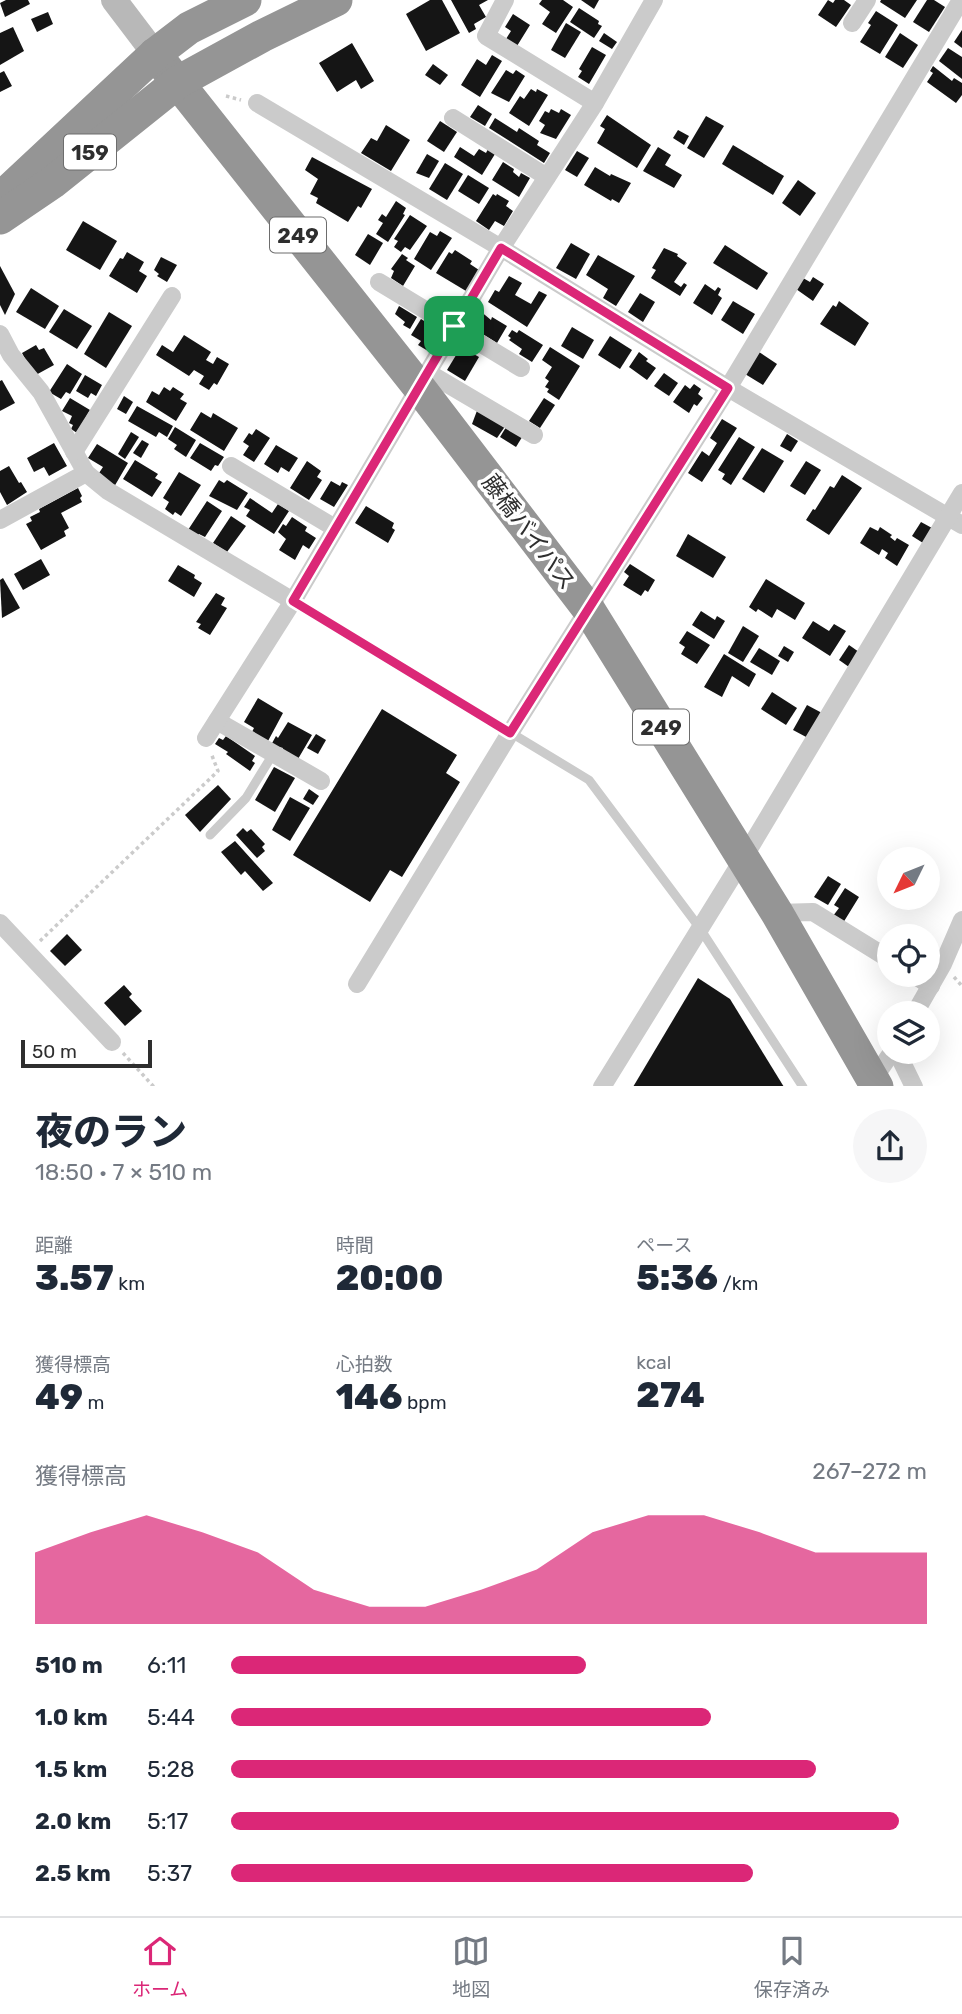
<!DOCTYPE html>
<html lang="ja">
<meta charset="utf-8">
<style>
body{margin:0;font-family:Rubik,"Noto Sans JP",sans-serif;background:#f6f6f7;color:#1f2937;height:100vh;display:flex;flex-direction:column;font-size:26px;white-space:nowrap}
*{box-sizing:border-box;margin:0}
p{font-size:23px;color:#747a83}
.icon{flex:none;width:38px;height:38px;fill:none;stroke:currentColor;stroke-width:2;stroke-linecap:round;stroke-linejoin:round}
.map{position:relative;height:1086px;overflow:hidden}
.sheet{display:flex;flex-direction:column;background:#fff;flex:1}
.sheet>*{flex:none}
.needle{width:46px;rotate:227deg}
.tools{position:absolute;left:877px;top:847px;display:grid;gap:14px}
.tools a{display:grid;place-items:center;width:63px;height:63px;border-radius:50%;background:#fff;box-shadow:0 7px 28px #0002;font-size:35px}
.scale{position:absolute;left:21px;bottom:18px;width:131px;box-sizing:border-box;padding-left:7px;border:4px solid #2e2e2e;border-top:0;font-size:19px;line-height:24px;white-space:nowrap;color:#2e2e2e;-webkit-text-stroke:5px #fff;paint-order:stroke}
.pin{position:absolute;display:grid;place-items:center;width:60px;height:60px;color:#fff;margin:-30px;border-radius:14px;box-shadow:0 4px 10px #0006}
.round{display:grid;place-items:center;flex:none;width:74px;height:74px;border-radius:37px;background:#f6f6f7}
.headline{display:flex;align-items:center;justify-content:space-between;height:119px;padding:0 35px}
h1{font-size:38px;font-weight:800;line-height:52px}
.figures{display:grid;grid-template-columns:repeat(3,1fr);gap:10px;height:119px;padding:7px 35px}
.figures div{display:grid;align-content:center}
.figures b{font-size:35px;font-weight:800}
.figures small{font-size:19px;font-weight:400}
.figures p{font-size:19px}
.chart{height:196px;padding:14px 35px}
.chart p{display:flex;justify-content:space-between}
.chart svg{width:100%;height:126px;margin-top:7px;fill:#db2777;opacity:.7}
ul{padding:0 35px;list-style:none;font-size:23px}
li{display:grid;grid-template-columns:112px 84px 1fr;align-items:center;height:52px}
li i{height:18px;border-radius:9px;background:#db2777}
.menu{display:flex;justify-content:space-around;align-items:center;height:98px;border-top:2px solid #e0e1e3;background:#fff;font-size:19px;color:#747a83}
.menu a{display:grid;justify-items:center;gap:4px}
.menu .current{color:#db2777}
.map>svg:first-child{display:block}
</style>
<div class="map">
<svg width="962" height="1087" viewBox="0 0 962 1087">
<rect width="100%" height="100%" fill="#fff"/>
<g fill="#151515">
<path d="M6 0H28L30 4 5 17 0 3Z"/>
<path d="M430 0H442L460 33 426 51 406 14Z"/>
<path d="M451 0H488L479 5 486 17 474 24 476 29 469 33Z"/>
<path d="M542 0H563L573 7 556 33 542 24 550 12 539 4Z"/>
<path d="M581 0H599L594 9Z"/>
<path d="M828 0 833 3 835 0H844L851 5 836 27 818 15Z"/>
<path d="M881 0H917L905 18 880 2Z"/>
<path d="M927 0H934L945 7 929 32 913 22Z"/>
<path d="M579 8 599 21 598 24 602 26 594 38 570 22Z"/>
<path d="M876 11 898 25 880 54 860 42 871 25 868 23Z"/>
<path d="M48 12 53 24 37 32 31 19Z"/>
<path d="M513 14 530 25 517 46 506 39 511 31 505 27Z"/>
<path d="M566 23 581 32 565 58 551 50Z"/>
<path d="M13 27 24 51 0 65V33Z"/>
<path d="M962 30V48L954 42Z"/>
<path d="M604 33 617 42 612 49 599 41Z"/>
<path d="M900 33 918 45 903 68 885 57Z"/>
<path d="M352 43 374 81 361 89 356 80 337 92 319 63Z"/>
<path d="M592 47 606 55 589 84 578 77 582 71 579 69Z"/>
<path d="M948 48 962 57V79L939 61Z"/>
<path d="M492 55 502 61 480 97 461 85 477 59 486 65Z"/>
<path d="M433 64 448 75 440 85 425 75Z"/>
<path d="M933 66 952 81 954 78 962 83V95L956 103 927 82 933 73 930 71Z"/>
<path d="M506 70 513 74 516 70 525 76 509 102 491 93Z"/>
<path d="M4 71 12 86 0 92V73Z"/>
<path d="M531 89 536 92 537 89 548 95 529 126 509 113 520 96 524 99Z"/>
<path d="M478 105 492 114 485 126 470 117Z"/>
<path d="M551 109 559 113 561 109 571 115 556 139 540 133 545 125 539 121 545 111 549 113Z"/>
<path d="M607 115 651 145 637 168 597 143 605 129 600 126Z"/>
<path d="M706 116 724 126 704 158 687 148Z"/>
<path d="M495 118 517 132 519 128 539 141 537 145 550 153 544 163 489 128Z"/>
<path d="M440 121 457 132 444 152 427 141Z"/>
<path d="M386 125 410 140 391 171 361 153 371 138 377 141Z"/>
<path d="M678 130 689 136 684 145 673 138Z"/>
<path d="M733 145 784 176 773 195 722 164Z"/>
<path d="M460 147 474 156 479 149 486 153 488 149 495 154 482 175 454 157Z"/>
<path d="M658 147 671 155 665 165 682 175 674 188 643 171Z"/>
<path d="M577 151 589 158 577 177 565 170Z"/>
<path d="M427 154 439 161 429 178 416 173Z"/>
<path d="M312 157 372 189 361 208 358 206 348 222 316 203 318 198 310 194 318 179 305 170Z"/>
<path d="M503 162 514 169 513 172 519 177 521 173 530 178 519 197 492 180Z"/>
<path d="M445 163 463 174 447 200 429 189Z"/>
<path d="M595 167 610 176 611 174 631 183 619 203 612 199 611 201 584 185Z"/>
<path d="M468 175 489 188 479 204 458 191Z"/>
<path d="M798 180 816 193 800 216 782 203Z"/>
<path d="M493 194 496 196 497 194 509 201 506 206 513 211 504 226 495 221 489 230 476 221Z"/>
<path d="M396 201 406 208 403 214 405 215 388 242 376 234 383 223 378 220 382 214 386 217Z"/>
<path d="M410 215 427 226 410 250 405 247 401 252 394 247 398 241 394 239Z"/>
<path d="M83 221 117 241 100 270 66 250Z"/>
<path d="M440 231 452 238 431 270 414 259 430 232 437 236Z"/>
<path d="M368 234 383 243 370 265 355 255Z"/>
<path d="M571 243 590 254 576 279 556 268Z"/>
<path d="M725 245 768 273 757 290 713 263Z"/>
<path d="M664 248 678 254 677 256 687 263 674 282 681 287 684 283 687 285 680 296 651 278 656 270 652 268Z"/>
<path d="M455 250 472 261 470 264 479 270 466 291 436 273 449 252 452 254Z"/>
<path d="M127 252 144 262 139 271 147 276 137 293 109 276 120 258 123 259Z"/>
<path d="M402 254 408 258 406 260 415 266 403 286 391 278 394 271 391 269Z"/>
<path d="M598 255 635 276 616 306 603 298 608 289 586 275Z"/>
<path d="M161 257 177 265 167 282 157 276 159 274 154 270Z"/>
<path d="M0 266 15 294 5 315 0 305Z"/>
<path d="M509 276 522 283 515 295 531 304 539 291 547 295 527 327 488 302 495 290 499 292Z"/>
<path d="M813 277 824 284 813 301 796 289 803 278 810 282Z"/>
<path d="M705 284 715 291 718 287 721 289 718 295 722 298 712 315 693 303Z"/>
<path d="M31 288 59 306 45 329 16 312Z"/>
<path d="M640 293 655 302 643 322 628 312Z"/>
<path d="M733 301 755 314 743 334 721 320Z"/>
<path d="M839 301 869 323 855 346 820 324 833 305 836 307Z"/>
<path d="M399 306 417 317 410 329 403 325 405 322 395 314Z"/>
<path d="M64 309 92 326 77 349 49 332Z"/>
<path d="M479 310 491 320 492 317 507 326 497 343 478 331 480 327 472 322Z"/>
<path d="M109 312 132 326 106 368 84 354Z"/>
<path d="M421 319 440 331 428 351 418 345 421 341 411 335Z"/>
<path d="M572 327 594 340 583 359 561 346Z"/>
<path d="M512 330 517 333 519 330 543 345 532 362 519 354 522 349 509 340 511 338 508 336Z"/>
<path d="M184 335 211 352 206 360 213 364 217 357 229 364 217 385 214 383 209 390 199 384 204 376 194 370 189 376 156 355 162 345 173 352Z"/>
<path d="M610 336 632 350 620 369 598 355Z"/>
<path d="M36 345 39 350 44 348 54 365 34 376 22 353Z"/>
<path d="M461 347 479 357 465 381 447 370Z"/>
<path d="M550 347 580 366 559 400 547 392 549 389 545 387 549 381 545 378 552 367 542 360Z"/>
<path d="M639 352 648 359 646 361 656 368 647 380 629 367Z"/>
<path d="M759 352 777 364 763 385 745 374Z"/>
<path d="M67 364 82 374 70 394 66 392 61 399 49 392Z"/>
<path d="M664 373 678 383 669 396 654 386Z"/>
<path d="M85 375 102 385 96 396 91 393 88 398 76 391Z"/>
<path d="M2 380 15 403 0 411V381Z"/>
<path d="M694 384 701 389 698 394 703 398 697 406 694 404 689 413 673 402 685 385 690 389Z"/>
<path d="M164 387 170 391 173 387 184 394 180 399 187 403 176 421 146 402 152 391 159 395Z"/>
<path d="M124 396 133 402 126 414 117 409Z"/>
<path d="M70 398 90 410 77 433 71 429 73 425 69 423 72 416 62 411Z"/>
<path d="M544 398 555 405 540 428 529 421Z"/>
<path d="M137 406 173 426 167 437 159 432 156 437 128 421Z"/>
<path d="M478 408 506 425 497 438 472 424Z"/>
<path d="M201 412 211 418 213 413 238 428 224 451 190 430Z"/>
<path d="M722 419 737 428 702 482 688 473 702 451 709 456 717 443 710 438Z"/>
<path d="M508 424 524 434 516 447 500 437Z"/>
<path d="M175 427 196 440 186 457 174 449 177 445 168 439Z"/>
<path d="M256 429 270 438 254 462 243 455 249 446 243 442 249 433 252 435Z"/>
<path d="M131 432 139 437 125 459 118 454Z"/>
<path d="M787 434 798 441 791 452 780 446Z"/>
<path d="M739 437 755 447 731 485 722 479 725 474 718 470Z"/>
<path d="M142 440 149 444 141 458 133 453Z"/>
<path d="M54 443 67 466 49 476 44 467 34 472 27 458Z"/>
<path d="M200 443 224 457 218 466 215 465 211 471 190 458Z"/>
<path d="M97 444 128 463 114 487 97 476 103 467 88 458Z"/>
<path d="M276 445 298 458 289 472 281 467 278 473 264 464Z"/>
<path d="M762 448 784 461 764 493 742 479Z"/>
<path d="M135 460 158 474 155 478 162 482 152 497 123 479Z"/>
<path d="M307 461 321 471 317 477 322 480 309 500 290 488Z"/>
<path d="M806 461 821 470 805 495 790 486Z"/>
<path d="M9 466 19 483 21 482 27 492 7 505 0 492V471Z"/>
<path d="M179 472 201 485 181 516 175 512 173 515 165 509 169 502 163 498Z"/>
<path d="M842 475 862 488 829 535 806 520 813 509 815 510 830 486 834 488Z"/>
<path d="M219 480 224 483 227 480 248 493 237 510 209 496Z"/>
<path d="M331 481 340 486 342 482 348 485 334 507 320 499Z"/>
<path d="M78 488 82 496 80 498 82 502 61 513 69 528 64 531 66 536 41 550 26 524 32 521 30 517 40 512 39 509Z"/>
<path d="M250 498 272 513 278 504 289 511 274 534 246 516 250 510 244 507Z"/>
<path d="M207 501 222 511 205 537 199 534 197 536 188 530Z"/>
<path d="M366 506 394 523 392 528 395 530 388 543 355 523Z"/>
<path d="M231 516 246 526 227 552 213 543Z"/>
<path d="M292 517 307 527 305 531 316 538 309 549 303 545 295 560 279 550 286 539 278 532 283 524 286 526Z"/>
<path d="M921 522 932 528 923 543 912 536Z"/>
<path d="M870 527 878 531 880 527 892 535 890 537 895 541 897 538 909 545 897 566 885 558 888 553 882 549 879 555 860 543Z"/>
<path d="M688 534 726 557 713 578 676 556Z"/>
<path d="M41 559 50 575 23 590 14 574Z"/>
<path d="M630 564 655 580 648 592 645 590 641 596 623 585 629 576 624 572Z"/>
<path d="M178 565 195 575 194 578 202 583 194 597 168 581Z"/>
<path d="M3 578 20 608 2 618 0 580Z"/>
<path d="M766 579 805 603 795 620 777 609 772 618 758 609 756 612 749 607Z"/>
<path d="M216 593 225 598 221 605 227 608 210 635 198 628 201 624 196 622Z"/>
<path d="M701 611 715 620 717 616 725 621 714 639 692 625Z"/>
<path d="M813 621 829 631 834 624 846 631 830 656 802 638Z"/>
<path d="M743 626 759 636 743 662 728 653Z"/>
<path d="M687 631 710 645 697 664 681 654 685 647 679 643Z"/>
<path d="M849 645 859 652 849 667 839 660Z"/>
<path d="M784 646 794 652 788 662 778 656Z"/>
<path d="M759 648 780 661 772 675 750 662Z"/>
<path d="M724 654 756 674 749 687 732 676 722 697 704 687Z"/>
<path d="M772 692 797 708 786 725 761 709Z"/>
<path d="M258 698 283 713 268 741 252 732 254 728 244 722Z"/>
<path d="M807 705 822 713 808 738 793 730Z"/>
<path d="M382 709 457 755 446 773 460 782 402 877 390 870 370 902 293 855Z"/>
<path d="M288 722 312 735 298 759 282 750 283 748 271 745 276 736 278 738Z"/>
<path d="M316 734 326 740 318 754 307 748Z"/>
<path d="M226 736 255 756 252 761 255 763 250 771 226 754 228 752 215 744 219 738 223 740Z"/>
<path d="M274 767 295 778 275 812 255 800Z"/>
<path d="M218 785 231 799 200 832 185 815Z"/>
<path d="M309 789 319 796 313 805 303 799Z"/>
<path d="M290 797 310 808 290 841 272 830Z"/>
<path d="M243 828 247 832 251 829 265 844 262 847 265 851 257 858 236 835Z"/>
<path d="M235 841 273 883 263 891 245 871 241 875 221 852Z"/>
<path d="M828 876 841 884 828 905 814 897Z"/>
<path d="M845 888 859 897 843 923 833 916 839 908 834 905Z"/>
<path d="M67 934 82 950 65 966 50 951Z"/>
<path d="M698 978 730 999 784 1087H633Z"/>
<path d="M124 985 132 994 129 997 142 1011 125 1026 104 1003Z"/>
</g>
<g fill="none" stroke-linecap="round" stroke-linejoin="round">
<g stroke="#cbcbcb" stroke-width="3.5" stroke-dasharray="3.5 3.5" stroke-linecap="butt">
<path d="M226 96 241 100"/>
<path d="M40 941 218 771 211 753"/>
<path d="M954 977 962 986"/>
<path d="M123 1053 154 1087"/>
</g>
<g stroke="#cbcbcb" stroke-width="9">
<path d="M293 601 589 780 699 927 803 1087"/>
<path d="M210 835 246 798 273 754"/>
</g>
<g stroke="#cbcbcb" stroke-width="18">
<path d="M505 0 486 36 595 103"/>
<path d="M852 23 867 0"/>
<path d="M257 103 501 248 728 388 962 525"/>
<path d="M453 118 547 177"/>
<path d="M379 282 521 368"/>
<path d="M0 334 11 355 41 392 86 473 108 491 293 601"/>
<path d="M427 372 534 435"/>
<path d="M74 452 172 296"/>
<path d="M231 466 335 528"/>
<path d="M0 520 86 473"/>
<path d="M217 721 321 781"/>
<path d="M206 738 293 601 501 248 595 103 654 0"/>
<path d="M777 913 813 912 889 959"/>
<path d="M0 923 112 1042"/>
<path d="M914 975 931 986"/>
<path d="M357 984 510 733 728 388 961 0"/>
<path d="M915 1013 943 964 962 920"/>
<path d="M897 1052 914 1087"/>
<path d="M870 1084 892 1052"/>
<path d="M602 1087 743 859 962 493"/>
</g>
<path stroke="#b8b8b8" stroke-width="26" d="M114 0 155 54"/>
<g stroke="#959595" stroke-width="33">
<path d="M155 54 418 386 589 610 777 913 877 1087"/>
<path d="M1 198 155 54 189 28 245 0"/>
<path d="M0 218 53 182 178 82 262 36 336 0"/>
</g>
</g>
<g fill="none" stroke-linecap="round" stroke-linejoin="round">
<defs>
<path id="route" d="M501 248 728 388 510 733 293 601Z"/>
</defs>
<use href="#route" stroke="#fff" stroke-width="14"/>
<use href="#route" stroke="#db2777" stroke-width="9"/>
</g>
<g text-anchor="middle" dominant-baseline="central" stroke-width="7" stroke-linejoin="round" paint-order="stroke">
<g fill="#fff" stroke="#6d6d6d" stroke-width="2">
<rect x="64" y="134.5" width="52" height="35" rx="5"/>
<rect x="270" y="217.5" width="56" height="35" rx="5"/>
<rect x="633" y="709.5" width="56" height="35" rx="5"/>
</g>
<g font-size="21" font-weight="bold" fill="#2e2e2e">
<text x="90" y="152">159</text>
<text x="298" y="235">249</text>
<text x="661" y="727">249</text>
</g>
<g font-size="23" fill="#2e2e2e" stroke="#fff">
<text transform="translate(529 532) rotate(53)">藤橋バイパス</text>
</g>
</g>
</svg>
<div class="tools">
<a><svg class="needle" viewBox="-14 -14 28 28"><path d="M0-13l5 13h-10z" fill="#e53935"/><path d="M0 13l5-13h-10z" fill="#747a83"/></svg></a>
<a><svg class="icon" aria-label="locate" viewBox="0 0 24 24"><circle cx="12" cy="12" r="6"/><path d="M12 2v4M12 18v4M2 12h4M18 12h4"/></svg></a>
<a><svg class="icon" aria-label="layers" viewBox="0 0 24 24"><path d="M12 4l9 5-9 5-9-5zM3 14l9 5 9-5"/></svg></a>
</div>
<div class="scale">50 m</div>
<div class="pin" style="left:454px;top:326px;background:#1e9e55"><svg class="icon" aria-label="arrive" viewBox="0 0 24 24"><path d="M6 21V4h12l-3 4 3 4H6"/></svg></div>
</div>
<section class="sheet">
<div class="headline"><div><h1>夜のラン</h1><p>18:50 · 7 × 510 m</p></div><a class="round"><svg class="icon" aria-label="share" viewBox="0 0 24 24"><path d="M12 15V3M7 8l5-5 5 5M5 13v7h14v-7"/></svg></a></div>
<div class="figures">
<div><p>距離</p><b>3.57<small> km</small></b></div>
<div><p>時間</p><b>20:00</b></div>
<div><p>ペース</p><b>5:36<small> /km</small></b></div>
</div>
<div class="figures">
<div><p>獲得標高</p><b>49<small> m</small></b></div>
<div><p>心拍数</p><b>146<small> bpm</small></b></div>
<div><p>kcal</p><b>274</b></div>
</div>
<div class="chart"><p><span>獲得標高</span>267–272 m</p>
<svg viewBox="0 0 160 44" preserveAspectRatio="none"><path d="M0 44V19L10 12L20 6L30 12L40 19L50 32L60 38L70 38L80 32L90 25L100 12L110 6L120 6L130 12L140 19L150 19L160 19V44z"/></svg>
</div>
<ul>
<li><b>510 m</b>6:11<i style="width:51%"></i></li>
<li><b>1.0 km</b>5:44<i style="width:69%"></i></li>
<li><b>1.5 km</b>5:28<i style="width:84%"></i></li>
<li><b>2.0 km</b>5:17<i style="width:96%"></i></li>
<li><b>2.5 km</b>5:37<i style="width:75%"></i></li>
</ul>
</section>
<nav class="menu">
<a class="current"><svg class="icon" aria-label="home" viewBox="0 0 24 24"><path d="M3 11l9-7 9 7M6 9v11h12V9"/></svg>ホーム</a>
<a><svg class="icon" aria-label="map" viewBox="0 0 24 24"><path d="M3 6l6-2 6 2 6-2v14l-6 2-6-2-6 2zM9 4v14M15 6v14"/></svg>地図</a>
<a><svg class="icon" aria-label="saved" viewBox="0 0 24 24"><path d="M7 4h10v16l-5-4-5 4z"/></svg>保存済み</a>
</nav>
